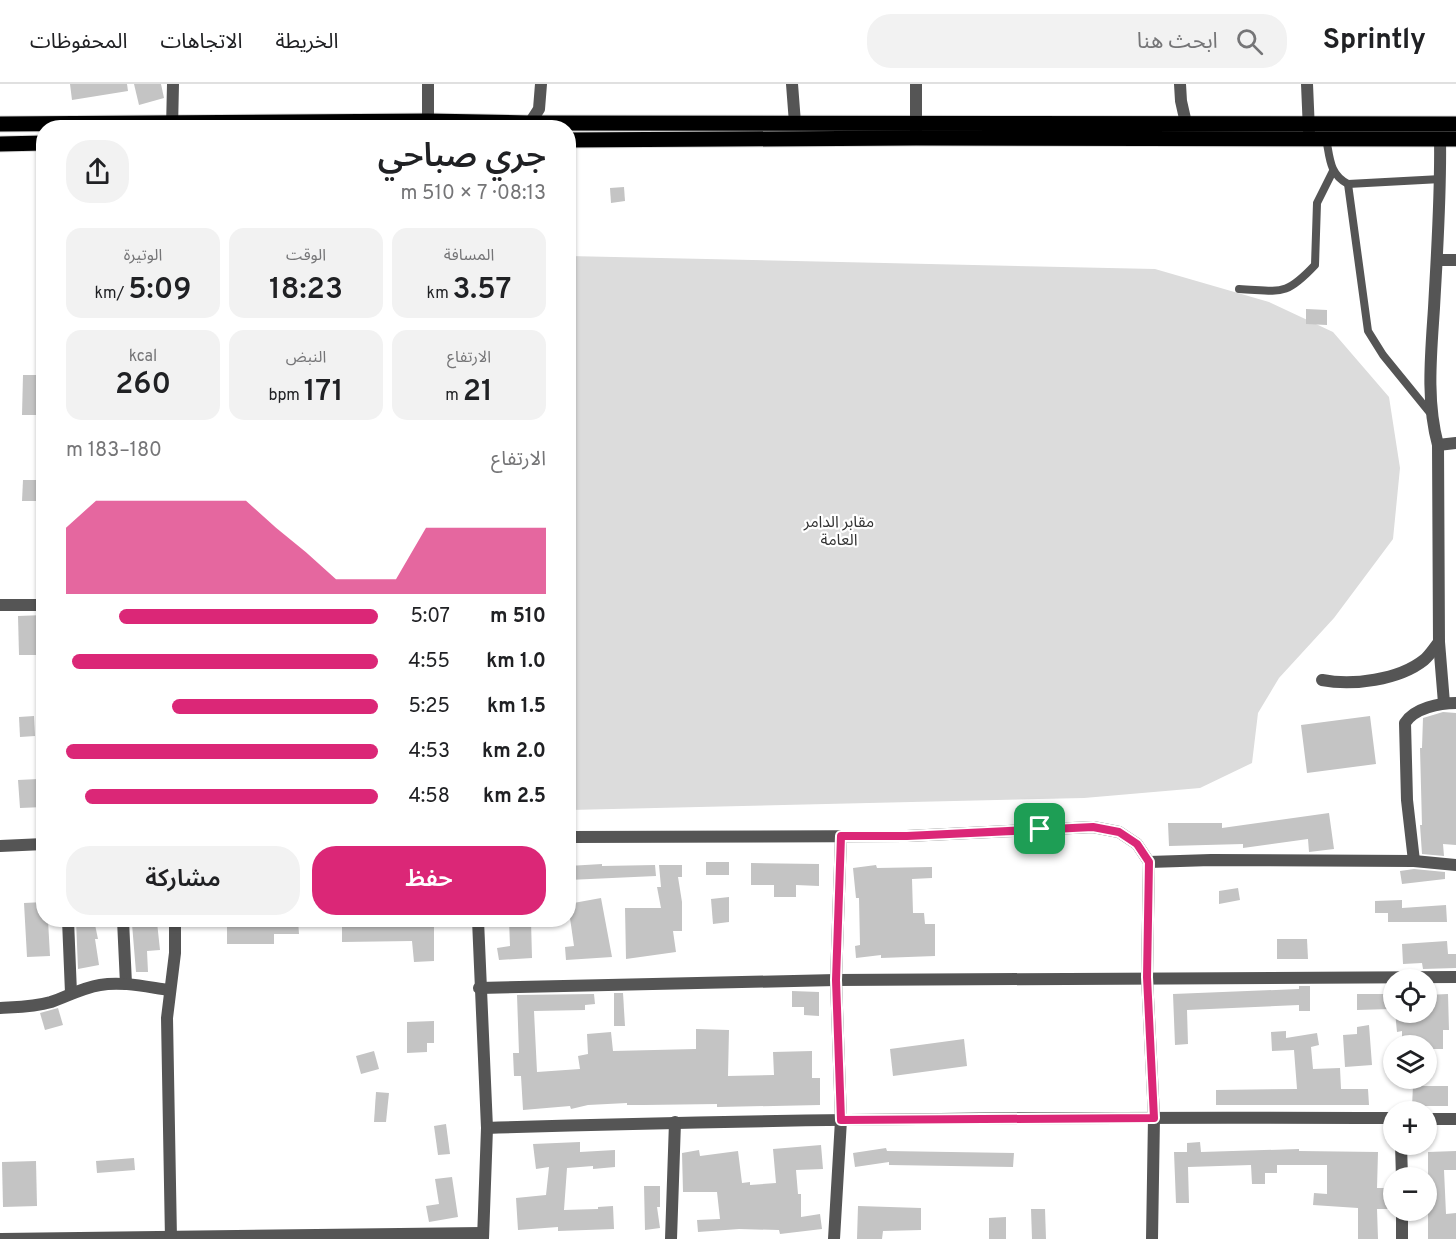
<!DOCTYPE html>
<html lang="ar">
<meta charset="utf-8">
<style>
body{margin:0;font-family:Overpass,"Noto Sans Arabic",sans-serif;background:#f2f2f2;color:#202124;direction:rtl;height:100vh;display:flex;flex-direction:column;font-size:22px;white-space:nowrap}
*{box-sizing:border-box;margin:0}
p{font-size:20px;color:#757577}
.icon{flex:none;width:33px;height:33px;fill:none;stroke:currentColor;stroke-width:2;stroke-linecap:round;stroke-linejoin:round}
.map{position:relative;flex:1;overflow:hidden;direction:ltr}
.panel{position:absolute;left:36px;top:36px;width:540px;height:807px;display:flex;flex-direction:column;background:#fff;border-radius:24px;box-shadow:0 2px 4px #0004;direction:rtl}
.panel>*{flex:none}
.buttons{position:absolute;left:1383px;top:885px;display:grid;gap:12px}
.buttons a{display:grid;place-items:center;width:54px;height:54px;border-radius:50%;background:#fff;box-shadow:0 2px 4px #0004;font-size:30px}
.pin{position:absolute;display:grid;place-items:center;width:51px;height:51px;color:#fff;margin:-26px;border-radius:12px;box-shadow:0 3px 9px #0006}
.round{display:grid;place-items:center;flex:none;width:63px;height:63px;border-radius:24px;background:#f2f2f2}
.overview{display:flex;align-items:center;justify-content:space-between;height:102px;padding:0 30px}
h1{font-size:33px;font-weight:600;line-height:45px}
.metrics{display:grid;grid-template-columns:repeat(3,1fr);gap:9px;height:102px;padding:6px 30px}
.metrics div{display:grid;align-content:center;border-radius:15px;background:#f2f2f2;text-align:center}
.metrics b{font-size:30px;font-weight:600}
.metrics small{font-size:16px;font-weight:400}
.metrics p{font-size:16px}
.chart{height:168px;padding:12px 30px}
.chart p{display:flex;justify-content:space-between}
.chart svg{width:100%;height:108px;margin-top:6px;fill:#db2777;opacity:.7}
.button{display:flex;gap:12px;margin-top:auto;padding:12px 30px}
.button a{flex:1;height:69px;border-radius:24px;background:#db2777;color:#fff;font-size:24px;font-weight:600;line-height:69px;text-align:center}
.button a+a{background:#f2f2f2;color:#202124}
ul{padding:0 30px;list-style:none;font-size:20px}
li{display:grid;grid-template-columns:96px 72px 1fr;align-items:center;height:45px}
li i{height:15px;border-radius:8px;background:#db2777}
header{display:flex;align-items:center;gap:36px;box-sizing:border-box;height:84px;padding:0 30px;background:#fff;border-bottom:2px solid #e0e0e0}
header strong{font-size:28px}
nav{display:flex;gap:33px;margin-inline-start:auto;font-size:21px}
.search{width:420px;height:54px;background:#f2f2f2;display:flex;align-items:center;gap:15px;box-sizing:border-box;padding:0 21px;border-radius:24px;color:#757577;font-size:22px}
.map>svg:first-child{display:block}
</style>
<header>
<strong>Sprintly</strong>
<div class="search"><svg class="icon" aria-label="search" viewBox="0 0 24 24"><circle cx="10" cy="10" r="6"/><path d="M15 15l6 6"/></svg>ابحث هنا</div>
<nav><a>الخريطة</a><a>الاتجاهات</a><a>المحفوظات</a></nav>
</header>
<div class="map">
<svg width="1456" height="1155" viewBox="0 0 1456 1155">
<rect width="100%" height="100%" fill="#fff"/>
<path fill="#dcdcdc" d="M568 172 1155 185 1269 218 1333 248 1389 313 1400 384 1393 455 1334 534 1279 594 1258 629 1252 679 1200 704 1084 714 569 726Z"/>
<g fill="#c4c4c4">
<path d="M70 0H127L128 7 72 16Z"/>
<path d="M134 0H161L164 14 139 21Z"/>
<path d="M624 103 625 117 611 119 610 104Z"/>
<path d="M1306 225 1327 226V241L1306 240Z"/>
<path d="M23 291H44V331H22Z"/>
<path d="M23 396H37V417H22Z"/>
<path d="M44 531V571H19L18 532Z"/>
<path d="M1443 628 1456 629V761L1443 760 1444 772 1422 770 1420 741H1422L1420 664H1422L1423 634Z"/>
<path d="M34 632 35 652 20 653 19 633Z"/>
<path d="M1370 632 1376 680 1307 689 1301 641Z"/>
<path d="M38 695 39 711H44V723L20 724 18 696Z"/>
<path d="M1329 729 1334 765 1309 768 1308 755 1243 764V760L1169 762 1168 739H1222V744Z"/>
<rect x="706" y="778" width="23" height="13"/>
<path d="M751 779 819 780V802L796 801V813H774V801H751Z"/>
<path d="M602 780V782L655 781 656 792 568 796V782Z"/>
<path d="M659 781H682V793H678L682 818V847H673L676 868 626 875 625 824H661L657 803H661Z"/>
<path d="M876 781 877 784 932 783V794L912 795 913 829H924L925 840H935V872L881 874V871L856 874 855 862 860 861 859 814H856L853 784Z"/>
<path d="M1414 785 1445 788V795L1402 800 1400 787Z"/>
<path d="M1238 804 1240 816 1219 820V807Z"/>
<path d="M729 813V838L713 840 711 815Z"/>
<path d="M601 814 612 873 566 876 565 863 574 862 568 820Z"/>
<path d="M1402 816V824L1446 821 1447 838H1388V829H1375V817Z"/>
<path d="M44 818V836H48L50 872 27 873 24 819Z"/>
<path d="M76 836H94L98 855H95L99 881 78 885Z"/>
<path d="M227 836H298L299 850H274V860H227Z"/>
<path d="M342 836H434V877L414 878 412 857 342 858Z"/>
<path d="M509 836H531L532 874 499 876 497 864 510 862Z"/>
<path d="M157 838 160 866 147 867 148 888H136L132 840Z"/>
<path d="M1277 855H1307L1308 875H1277Z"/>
<path d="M1447 857 1448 870H1456V884L1423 885 1422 879 1403 880 1402 860Z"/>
<path d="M1299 902H1310V927H1299V921L1187 926 1188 960 1175 961 1173 910 1299 905Z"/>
<path d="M792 907 819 908V932L804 931V923H792Z"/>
<path d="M614 909H623L625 942H614Z"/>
<path d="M594 910 595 920 585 921V926L534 927 537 988 580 985 578 972 588 970 587 950 611 948 613 967 696 965V945L729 946 728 992 774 991 773 968 812 967V994H820V1021L717 1023V1020L644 1021H627V1019L588 1021 571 1025 570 1022 523 1026 521 992H514L513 969H519L517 911Z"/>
<path d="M1357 910H1391V925L1357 926Z"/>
<path d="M1448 910 1449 946H1443V965H1426V962H1402V947L1397 948 1395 928H1426V911Z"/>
<path d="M58 924 63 941 45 946 40 929Z"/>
<path d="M434 937V959H427V968L407 969V938Z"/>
<path d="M1369 941 1372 981 1345 983 1343 951 1357 950V943Z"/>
<path d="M1286 947V954L1317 949 1319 961 1311 963 1313 985 1340 984 1341 1005H1368L1369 1021H1216V1006L1297 1005 1294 966 1272 967 1271 948Z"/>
<path d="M964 955 967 982 893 992 890 965Z"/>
<path d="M374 967 379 985 361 990 356 972Z"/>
<path d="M1413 1002H1448V1022H1412Z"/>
<path d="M376 1008 389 1009 386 1038H374Z"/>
<path d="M446 1040 450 1070 438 1071 434 1042Z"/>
<path d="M580 1058V1068L615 1066V1083L593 1085V1082L567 1084 564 1126 598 1125V1123L613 1122 614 1145 558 1147V1143L518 1146 516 1114 546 1111 549 1083 536 1085 533 1060Z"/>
<path d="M1200 1058 1201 1068 1299 1065V1067L1378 1068 1377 1104H1390L1389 1125H1377L1378 1155H1358V1124L1313 1121 1314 1109 1327 1110V1081H1277V1089H1265V1100H1252L1251 1081 1188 1083 1189 1119H1176L1174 1068H1187V1059Z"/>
<path d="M821 1061 823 1085 796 1086 798 1110H801V1133L820 1130 822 1145 780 1150 779 1146 739 1145 698 1148 697 1136 720 1135 717 1108H683L682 1069 699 1066 700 1072 738 1067 742 1099 750 1098V1101L776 1099 773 1065Z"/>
<path d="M886 1064 887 1067 1014 1069 1013 1083 889 1081V1078L855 1083 853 1069Z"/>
<path d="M1456 1067V1086H1444L1446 1130 1456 1129V1155H1428V1068Z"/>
<path d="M134 1074 135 1086 97 1089 96 1077Z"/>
<path d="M36 1077 37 1122 3 1123 2 1078Z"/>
<path d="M452 1093 458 1133 429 1138 426 1122 439 1120 435 1095Z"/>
<path d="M644 1102H660V1123H657L660 1144 645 1146Z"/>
<path d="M858 1122 921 1124V1146L883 1147 882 1155H857Z"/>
<path d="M1031 1125H1045L1046 1155H1032Z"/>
<path d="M1006 1133V1155H989V1134Z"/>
</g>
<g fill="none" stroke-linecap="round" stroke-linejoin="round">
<defs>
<g id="primary">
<path d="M0 40 428 37 529 39 1456 40"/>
<path d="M568 56 916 54 1456 55"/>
<path d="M0 60 44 59"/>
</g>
</defs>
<use href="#primary" stroke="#dbdbdb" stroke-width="17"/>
<g stroke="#555" stroke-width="8">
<path d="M1326 54C1330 74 1329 90 1348 100L1368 247 1383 271 1431 330"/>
<path d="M1348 100 1441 95"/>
<path d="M1239 205C1281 207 1285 213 1315 181L1317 119 1333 87"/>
</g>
<g stroke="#555" stroke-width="12">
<path d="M792 0 795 39"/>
<path d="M916 0V47"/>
<path d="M1180 0 1181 17 1186 39"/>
<path d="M1307 0 1309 47"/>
<path d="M428 37V0"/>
<path d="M528 42 539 25 541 0"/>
<path d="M172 44 173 0"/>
<path d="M1440 55C1441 112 1437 168 1434 224 1431 270 1426 317 1438 361L1439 558 1444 619"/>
<path d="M1437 176H1456"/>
<path d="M1438 361 1456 359"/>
<path d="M0 521H44"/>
<path d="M1322 596C1352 602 1399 596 1424 576 1430 571 1434 564 1439 558"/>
<path d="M568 753 907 752 1093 743 1119 748 1137 760 1149 778 1147 893 1154 1033 1152 1155"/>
<path d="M0 762 44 760"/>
<path d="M1414 777 1407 716 1405 639C1414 624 1440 619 1456 619"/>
<path d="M1149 778 1211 776 1414 777 1456 781"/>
<path d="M68 836 71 909"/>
<path d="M123 836 126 900"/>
<path d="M478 836 487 1044 483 1155"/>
<path d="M479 904 836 896 1456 893"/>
<path d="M0 924C17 923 34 923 51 918 68 912 82 904 100 901 122 897 147 903 169 906"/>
<path d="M1426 1035H1456"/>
<path d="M487 1044C789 1034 1091 1033 1394 1034"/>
<path d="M1401 1060 1402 1094"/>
<path d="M1402 1126V1155"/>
<path d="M1 1155 483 1149"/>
<path d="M171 1155 167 934 175 869V836"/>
<path d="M671 1155 675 1038"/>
<path d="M834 1155 841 1036 836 896 841 752"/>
</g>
<use href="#primary" stroke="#000" stroke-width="15"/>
</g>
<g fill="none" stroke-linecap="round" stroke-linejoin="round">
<defs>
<path id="route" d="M1093 743 1119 748 1137 760 1149 778 1147 893 1154 1034 841 1036 836 896 841 752H907Z"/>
</defs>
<use href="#route" stroke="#fff" stroke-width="12"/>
<use href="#route" stroke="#db2777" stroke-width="8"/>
</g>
<g text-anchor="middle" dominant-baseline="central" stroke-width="4.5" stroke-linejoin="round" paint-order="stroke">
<g font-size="16" fill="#333" stroke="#fff">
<text x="839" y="439">مقابر الدامر<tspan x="839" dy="18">العامة</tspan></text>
</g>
</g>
</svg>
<div class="buttons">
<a><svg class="icon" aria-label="locate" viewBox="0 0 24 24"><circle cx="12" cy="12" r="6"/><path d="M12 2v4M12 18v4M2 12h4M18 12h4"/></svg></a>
<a><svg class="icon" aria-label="layers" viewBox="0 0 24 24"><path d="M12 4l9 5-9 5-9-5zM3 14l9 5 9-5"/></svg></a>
<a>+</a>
<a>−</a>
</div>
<div class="pin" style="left:1040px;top:745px;background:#1e9e55"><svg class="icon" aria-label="arrive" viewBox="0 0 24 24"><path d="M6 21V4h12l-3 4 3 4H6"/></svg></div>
<section class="panel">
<div class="overview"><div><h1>جري صباحي</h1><p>08:13 · 7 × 510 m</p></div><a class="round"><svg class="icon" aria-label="share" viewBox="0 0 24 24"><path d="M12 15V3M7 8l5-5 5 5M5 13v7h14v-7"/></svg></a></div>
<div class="metrics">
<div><p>المسافة</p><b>3.57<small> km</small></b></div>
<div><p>الوقت</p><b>18:23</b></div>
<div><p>الوتيرة</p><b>5:09<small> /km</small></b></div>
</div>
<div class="metrics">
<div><p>الارتفاع</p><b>21<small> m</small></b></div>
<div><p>النبض</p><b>171<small> bpm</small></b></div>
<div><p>kcal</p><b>260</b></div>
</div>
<div class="chart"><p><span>الارتفاع</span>180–183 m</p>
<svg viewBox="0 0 160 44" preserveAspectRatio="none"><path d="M0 44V17L10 6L20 6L30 6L40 6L50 6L60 6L70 17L80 27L90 38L100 38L110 38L120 17L130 17L140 17L150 17L160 17V44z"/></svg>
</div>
<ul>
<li><b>510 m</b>5:07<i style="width:83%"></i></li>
<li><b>1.0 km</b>4:55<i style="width:98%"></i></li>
<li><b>1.5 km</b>5:25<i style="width:66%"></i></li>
<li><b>2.0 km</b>4:53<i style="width:100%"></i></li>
<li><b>2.5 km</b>4:58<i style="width:94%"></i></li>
</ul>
<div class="button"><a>حفظ</a><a>مشاركة</a></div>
</section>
</div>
